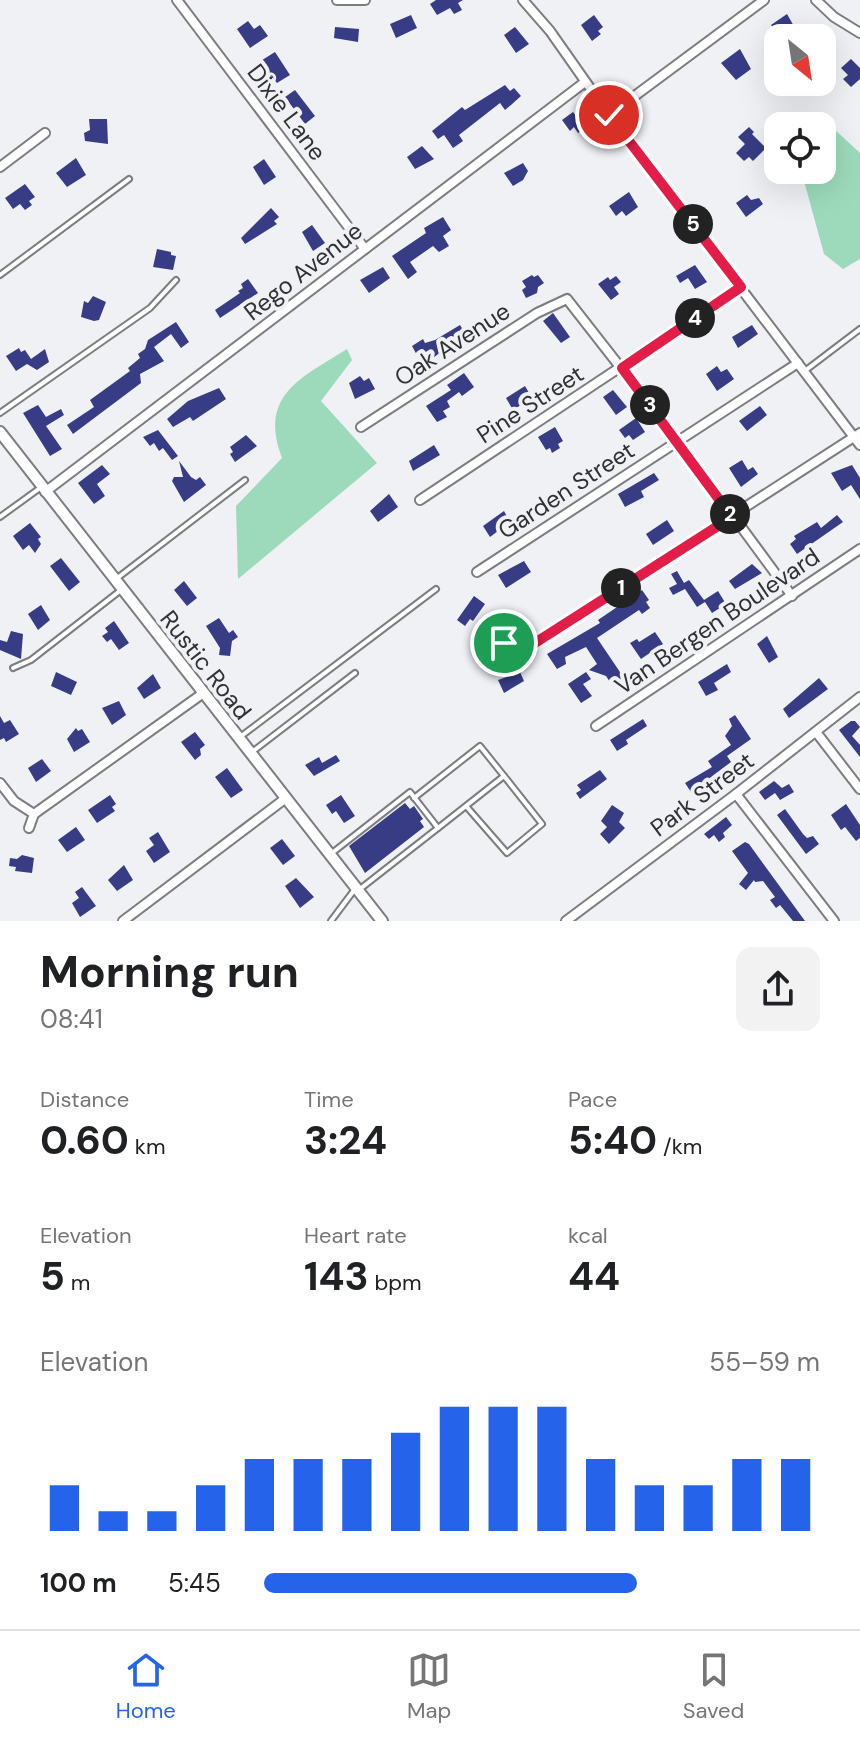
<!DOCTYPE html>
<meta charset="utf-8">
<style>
body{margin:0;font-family:"DM Sans",sans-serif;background:#f2f2f2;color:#202124;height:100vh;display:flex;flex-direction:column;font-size:30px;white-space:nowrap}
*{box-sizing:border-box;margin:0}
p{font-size:26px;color:#757577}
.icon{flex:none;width:44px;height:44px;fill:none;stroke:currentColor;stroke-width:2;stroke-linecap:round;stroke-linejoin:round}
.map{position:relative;height:921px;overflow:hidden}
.side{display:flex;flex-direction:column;background:#fff;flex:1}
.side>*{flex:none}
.needle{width:52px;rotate:150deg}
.tools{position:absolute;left:764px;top:24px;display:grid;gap:16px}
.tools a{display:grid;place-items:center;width:72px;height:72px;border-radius:16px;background:#fff;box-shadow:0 8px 32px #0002;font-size:40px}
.pin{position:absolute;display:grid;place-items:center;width:68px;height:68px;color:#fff;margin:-34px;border:4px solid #fff;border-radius:50%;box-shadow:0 2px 8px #0007}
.km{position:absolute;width:40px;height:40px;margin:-20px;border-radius:50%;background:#222;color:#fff;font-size:22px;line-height:40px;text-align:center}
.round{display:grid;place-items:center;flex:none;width:84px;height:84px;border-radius:16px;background:#f2f2f2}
.headline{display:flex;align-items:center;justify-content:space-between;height:136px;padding:0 40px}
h1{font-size:44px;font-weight:700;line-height:60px}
.metrics{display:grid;grid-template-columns:repeat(3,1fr);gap:12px;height:136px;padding:8px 40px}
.metrics div{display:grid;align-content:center}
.metrics b{font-size:40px;font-weight:700}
.metrics small{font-size:22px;font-weight:400}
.metrics p{font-size:22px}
.chart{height:224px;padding:16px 40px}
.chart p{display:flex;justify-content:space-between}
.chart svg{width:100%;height:144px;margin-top:8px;stroke:#2563eb;stroke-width:6}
ul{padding:0 40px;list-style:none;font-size:26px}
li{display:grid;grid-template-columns:128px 96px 1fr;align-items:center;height:60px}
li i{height:20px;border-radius:10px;background:#2563eb}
.dock{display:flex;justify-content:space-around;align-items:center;height:112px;border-top:2px solid #e0e0e0;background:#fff;font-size:22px;color:#757577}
.dock a{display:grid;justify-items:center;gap:4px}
.dock .on{color:#2563eb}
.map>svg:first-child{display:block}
</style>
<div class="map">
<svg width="860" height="921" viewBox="0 0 860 921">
<rect width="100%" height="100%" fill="#f0f1f5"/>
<g fill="#9ddabc">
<path d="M822 128H833L860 153V259L843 269 824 254 801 170H822Z"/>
<path d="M347 349 352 360 321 401 377 463 238 579 236 506 282 458C258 395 301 378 347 349Z"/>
</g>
<g fill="#373c85">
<path d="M436 0H463L458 3 462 10 454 14 450 8 437 15 430 4Z"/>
<path d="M787 14 795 28 779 37 771 25Z"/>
<path d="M411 15 417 28 396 38 390 24Z"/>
<path d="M594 15 603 27 598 31 601 34 592 41 581 25Z"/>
<path d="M248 21 254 29 260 25 268 36 250 48 237 29Z"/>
<path d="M335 27 359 29 358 42 334 38Z"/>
<path d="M515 27 529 44 516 53 504 35Z"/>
<path d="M740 49 751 69 736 80 721 63Z"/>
<path d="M275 52 290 75 277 83 259 62Z"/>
<path d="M851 59 860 68V79L851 87 843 79 848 75 841 68Z"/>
<path d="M505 85 510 91 514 88 521 96 511 105 505 110 500 103 459 135 463 141 453 148 444 135 438 139 432 131 462 107 465 110Z"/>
<path d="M295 90 315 116 305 124 285 97Z"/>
<path d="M573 112 580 121 585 117 590 124 578 133 574 127 570 131 562 120Z"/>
<path d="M89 119H107L108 144 85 141 84 133 90 130Z"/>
<path d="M749 127 754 132 752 134 766 148 753 161 749 157 744 161 736 153 745 144 738 137Z"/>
<path d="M422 146 434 159 415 169 407 157Z"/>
<path d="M76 158 86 175 67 187 56 173Z"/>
<path d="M264 159 276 177 264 185 253 167Z"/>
<path d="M523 163 528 171 523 180 513 186 504 173Z"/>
<path d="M25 184 35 197 29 201 32 205 25 210 20 204 13 209 5 198Z"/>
<path d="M629 192 638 207 626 216 622 211 616 216 609 206Z"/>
<path d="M747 195 751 200 759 198 763 204 746 217 736 203Z"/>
<path d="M271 208 279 217 274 221 277 224 245 244 241 238Z"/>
<path d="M443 217 451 230 443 236 449 246 439 252 433 246 410 262 417 272 408 279 392 256 426 233 424 228Z"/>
<path d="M312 225 325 243 313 251 302 232Z"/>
<path d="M157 249 171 252V255L176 256 173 270 153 267Z"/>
<path d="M695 265 707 282 695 289 688 278 680 283 676 276Z"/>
<path d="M383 267 390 278 369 293 360 280Z"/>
<path d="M532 275 534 277 538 275 544 283 538 287 537 293 526 298 522 290 526 287 522 281Z"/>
<path d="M616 276 621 282 614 287 619 294 611 300 598 284 608 277 610 280Z"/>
<path d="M248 279 258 293 220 318 215 310 240 293 238 291 243 288 241 284Z"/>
<path d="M93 296 106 302 99 320 94 321 81 317 84 301 88 303Z"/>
<path d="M553 313 570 337 561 343 543 321Z"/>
<path d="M176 322 189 342 181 348 171 334 154 347 164 361 140 374 141 383 73 434 67 425 94 407 90 400 130 371 128 368 140 358 138 354 145 349 148 340Z"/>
<path d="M460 325 465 333 440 348 442 351 433 358 419 359 412 346 423 339 425 343 435 340Z"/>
<path d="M752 325 758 334 738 348 732 337Z"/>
<path d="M19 348 21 352 25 350 31 359 45 349 49 362 37 370 27 364 16 371 6 356Z"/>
<path d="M717 366 721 372 727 369 734 379 717 391 706 374Z"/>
<path d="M464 373 474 387 462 396 459 392 447 401 450 407 443 411 447 417 437 422 426 406 451 390 447 385Z"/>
<path d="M360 376 364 381 369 378 375 389 355 399 349 383Z"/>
<path d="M525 386 532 398 513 410 506 398Z"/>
<path d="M219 388 226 399 193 421 190 417 173 427 167 419 188 401Z"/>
<path d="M613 390 627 407 616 415 603 397Z"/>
<path d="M38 405 46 417 61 409 64 415 46 426 62 449 50 456 23 413Z"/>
<path d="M760 406 767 415 747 431 739 421Z"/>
<path d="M636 418 645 432 633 440 629 435 625 438 619 430Z"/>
<path d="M555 427 563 441 558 444 560 448 552 453 550 448 546 450 538 437Z"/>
<path d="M158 430 178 456 172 460 163 448 159 451 154 443 150 446 143 437Z"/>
<path d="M246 435 257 446 235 462 230 454 233 452 230 447Z"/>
<path d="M434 445 440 455 413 471 409 461Z"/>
<path d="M742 460 748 470 753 467 758 474 741 487 729 468Z"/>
<path d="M179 461 191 477 196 480 200 477 206 485 184 502 172 481 174 477H183Z"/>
<path d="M102 465 110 474 97 484 105 496 94 504 78 483Z"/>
<path d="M852 465 860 478V499L851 485 842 491 831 473Z"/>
<path d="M654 473 659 480 641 491 644 497 625 507 618 494Z"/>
<path d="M389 494 398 507 378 522 370 511Z"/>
<path d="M504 511 510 522 490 537 483 526Z"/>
<path d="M837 515 843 522 797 554 790 544 796 539 794 536 817 522 821 528Z"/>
<path d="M667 520 674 531 653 545 646 534Z"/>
<path d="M30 523 41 537 38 539 41 544 35 553 29 545 23 550 13 536Z"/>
<path d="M61 558 80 582 69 591 50 566Z"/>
<path d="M524 561 531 572 506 588 498 575Z"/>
<path d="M752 564 762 573 735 589 729 581Z"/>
<path d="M677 571 684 583 689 580 704 600 718 591 726 604 712 613 705 602 697 607 685 589 673 595 669 588 677 584 671 574Z"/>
<path d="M184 581 197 598 187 606 174 590Z"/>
<path d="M642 590 649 600 646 602 650 608 642 614 639 610 597 638 624 678 612 685 606 676 589 670 597 664 586 647 565 657 566 664 557 669 547 654 600 623 598 620Z"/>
<path d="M474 596 485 604 473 621 470 619 465 626 457 620Z"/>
<path d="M41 605 50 620 38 630 28 614Z"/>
<path d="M219 618 229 633 233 630 238 637 232 641 230 656 219 655 220 648 206 626Z"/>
<path d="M114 621 129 643 119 650 111 639 107 642 102 636 108 632 105 628Z"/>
<path d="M11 631 23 634 21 659 0 650V640L7 642Z"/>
<path d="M655 632 663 644 641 659 630 643 637 639 639 642Z"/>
<path d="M767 636 778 657 769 663 757 644Z"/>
<path d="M727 664 731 672 714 683 718 690 706 696 698 682Z"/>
<path d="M56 672 77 682 71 695 51 686Z"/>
<path d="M520 672 524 681 504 693 498 680Z"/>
<path d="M586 672 591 679 583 684 592 696 581 703 568 684Z"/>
<path d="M153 674 161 688 144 699 137 688Z"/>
<path d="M819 678 828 689 789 718 783 709Z"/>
<path d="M119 701 126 715 112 725 102 708Z"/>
<path d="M735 715 751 739 727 756 731 762 691 792 685 783 712 767 708 761 731 745 725 736 732 726 729 719Z"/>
<path d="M0 716 4 723 10 720 19 734 6 742 4 738 0 740Z"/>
<path d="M643 719 647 726 626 740 628 744 617 751 610 740Z"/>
<path d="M851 721H855L860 727 852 736 860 745V757L839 730Z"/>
<path d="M76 728 78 731 82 729 90 742 74 752 67 739Z"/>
<path d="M195 732 205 745 200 749 201 755 195 760 181 742Z"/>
<path d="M336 755 340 761 314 776 305 765 319 757 322 763Z"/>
<path d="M42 759 51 771 36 782 28 768Z"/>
<path d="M227 768 243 790 231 798 215 777Z"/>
<path d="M600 770 607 779 580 799 576 793 581 790 577 785Z"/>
<path d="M774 781 782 788 789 784 794 792 780 800 775 793 765 800 759 792Z"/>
<path d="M110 795 116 804 112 807 115 811 97 823 88 810Z"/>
<path d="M341 795 355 816 344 823 336 811 332 814 326 805Z"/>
<path d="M405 803 410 809 414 806 423 819 420 821 424 827 365 873 349 846Z"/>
<path d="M846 804 860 825V838L856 841 845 827 841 830 831 815Z"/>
<path d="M612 805 624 813 619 822 625 828 609 844 600 834 607 827 601 821Z"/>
<path d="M785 809 803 834 807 838 813 836 819 844 806 854 777 815Z"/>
<path d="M726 817 732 825 723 833 725 837 719 842 714 835 709 839 704 834Z"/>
<path d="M76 827 85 840 67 852 58 840Z"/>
<path d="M158 832 170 852 154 863 146 851 154 845 149 838Z"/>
<path d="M282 839 295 856 283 865 270 848Z"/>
<path d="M745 842 749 844 805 921H793L780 905 776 908 770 900 775 897 763 881 755 882 754 880 746 890 739 884 748 873 732 851Z"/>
<path d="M22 855 34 858 32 873 15 871 16 867 9 866 10 858 17 859Z"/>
<path d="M124 865 133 880 117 891 108 880Z"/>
<path d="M296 878 314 897 300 908 285 886Z"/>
<path d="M82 887 96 906 80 917 72 903 79 898 75 892Z"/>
</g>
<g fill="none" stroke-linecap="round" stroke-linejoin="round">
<defs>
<g id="service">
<path d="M0 275 129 179"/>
<path d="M806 370 860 329"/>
<path d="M0 413 150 308 176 280"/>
<path d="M0 517 40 488"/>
<path d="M116 579 245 480"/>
<path d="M13 668 31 660 121 590"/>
<path d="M240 737 436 589"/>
<path d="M252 752 355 673"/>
<path d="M414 798 480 746 504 776"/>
<path d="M438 828 504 776 542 824 507 853 466 806"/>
<path d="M332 853 410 792 438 828 360 889"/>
<path d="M331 921 355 889"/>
</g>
<g id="minor">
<path d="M177 0 365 249"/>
<path d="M337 0H365"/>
<path d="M523 0 550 31 609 115 860 445"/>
<path d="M816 0 834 17 860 33"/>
<path d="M609 115 764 0"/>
<path d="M0 167 45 133"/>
<path d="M361 427 537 313 567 299 678 441 792 596"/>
<path d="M45 492 585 82"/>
<path d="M420 500 741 287"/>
<path d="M477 572 798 363"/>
<path d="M504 643 527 648 860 433"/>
<path d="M596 726 860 549"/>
<path d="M816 732 860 789"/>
<path d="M0 783 14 801 34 814 202 694"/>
<path d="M736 794 834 921"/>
<path d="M29 828 34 814"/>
<path d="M123 921 286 798"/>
<path d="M566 921 736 794 860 697"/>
</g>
<path id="tertiary" d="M0 432 382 921"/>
</defs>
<use href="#service" stroke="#7c7d81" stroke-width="8"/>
<use href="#minor" stroke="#7c7d81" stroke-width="12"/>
<use href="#tertiary" stroke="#7c7d81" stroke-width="14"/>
<use href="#service" stroke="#fff" stroke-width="4"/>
<use href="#minor" stroke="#fff" stroke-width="8"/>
<use href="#tertiary" stroke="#fff" stroke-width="10"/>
</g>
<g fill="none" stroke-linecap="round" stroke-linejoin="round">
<defs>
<path id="route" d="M504 643 527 648 732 517 622 368 741 287 609 115"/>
</defs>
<use href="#route" stroke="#fff" stroke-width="16"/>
<use href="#route" stroke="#e11d48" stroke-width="10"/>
</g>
<g text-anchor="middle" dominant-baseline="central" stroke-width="8" stroke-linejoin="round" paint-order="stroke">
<g font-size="24" fill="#313133" stroke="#f0f1f5">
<text transform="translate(287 112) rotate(53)">Dixie Lane</text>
<text transform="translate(303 271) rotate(-38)">Rego Avenue</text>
<text transform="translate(452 344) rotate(-33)">Oak Avenue</text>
<text transform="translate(530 404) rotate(-33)">Pine Street</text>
<text transform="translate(566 490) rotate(-33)">Garden Street</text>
<text transform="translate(717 621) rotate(-34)">Van Bergen Boulevard</text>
<text transform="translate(206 665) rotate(52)">Rustic Road</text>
<text transform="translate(702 794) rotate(-37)">Park Street</text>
</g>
</g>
</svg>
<div class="tools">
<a><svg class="needle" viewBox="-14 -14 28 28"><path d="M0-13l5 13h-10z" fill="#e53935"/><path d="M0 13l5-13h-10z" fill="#757577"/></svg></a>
<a><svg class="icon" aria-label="locate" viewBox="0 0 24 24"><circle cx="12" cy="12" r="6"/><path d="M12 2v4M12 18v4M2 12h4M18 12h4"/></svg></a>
</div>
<div class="pin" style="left:504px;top:643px;background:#1e9e55"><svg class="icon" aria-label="arrive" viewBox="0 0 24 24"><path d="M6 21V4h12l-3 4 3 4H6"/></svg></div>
<div class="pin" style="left:609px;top:115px;background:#d93025"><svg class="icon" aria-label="check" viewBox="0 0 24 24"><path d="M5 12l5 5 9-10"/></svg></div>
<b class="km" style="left:621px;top:588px">1</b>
<b class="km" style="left:730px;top:514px">2</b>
<b class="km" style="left:650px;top:405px">3</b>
<b class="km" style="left:695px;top:318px">4</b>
<b class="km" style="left:693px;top:224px">5</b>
</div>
<section class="side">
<div class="headline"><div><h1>Morning run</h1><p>08:41</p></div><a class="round"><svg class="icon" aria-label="share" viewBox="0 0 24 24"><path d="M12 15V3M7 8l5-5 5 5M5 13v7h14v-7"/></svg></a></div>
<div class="metrics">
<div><p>Distance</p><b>0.60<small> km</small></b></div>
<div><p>Time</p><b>3:24</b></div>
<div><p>Pace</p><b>5:40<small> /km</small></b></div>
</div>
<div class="metrics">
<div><p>Elevation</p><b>5<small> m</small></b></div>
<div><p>Heart rate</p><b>143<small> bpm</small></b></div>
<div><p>kcal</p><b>44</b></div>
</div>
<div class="chart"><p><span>Elevation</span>55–59 m</p>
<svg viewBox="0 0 160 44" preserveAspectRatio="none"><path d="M5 44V30M15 44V38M25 44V38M35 44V30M45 44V22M55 44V22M65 44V22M75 44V14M85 44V6M95 44V6M105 44V6M115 44V22M125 44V30M135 44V30M145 44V22M155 44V22"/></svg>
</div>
<ul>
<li><b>100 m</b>5:45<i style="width:67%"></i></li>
</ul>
</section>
<nav class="dock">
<a class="on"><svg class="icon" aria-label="home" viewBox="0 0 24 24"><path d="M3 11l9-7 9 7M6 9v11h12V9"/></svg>Home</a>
<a><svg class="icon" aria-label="map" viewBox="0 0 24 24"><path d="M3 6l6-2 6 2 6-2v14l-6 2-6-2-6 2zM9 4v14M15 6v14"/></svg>Map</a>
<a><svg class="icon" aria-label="saved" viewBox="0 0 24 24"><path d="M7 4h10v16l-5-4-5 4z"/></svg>Saved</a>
</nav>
